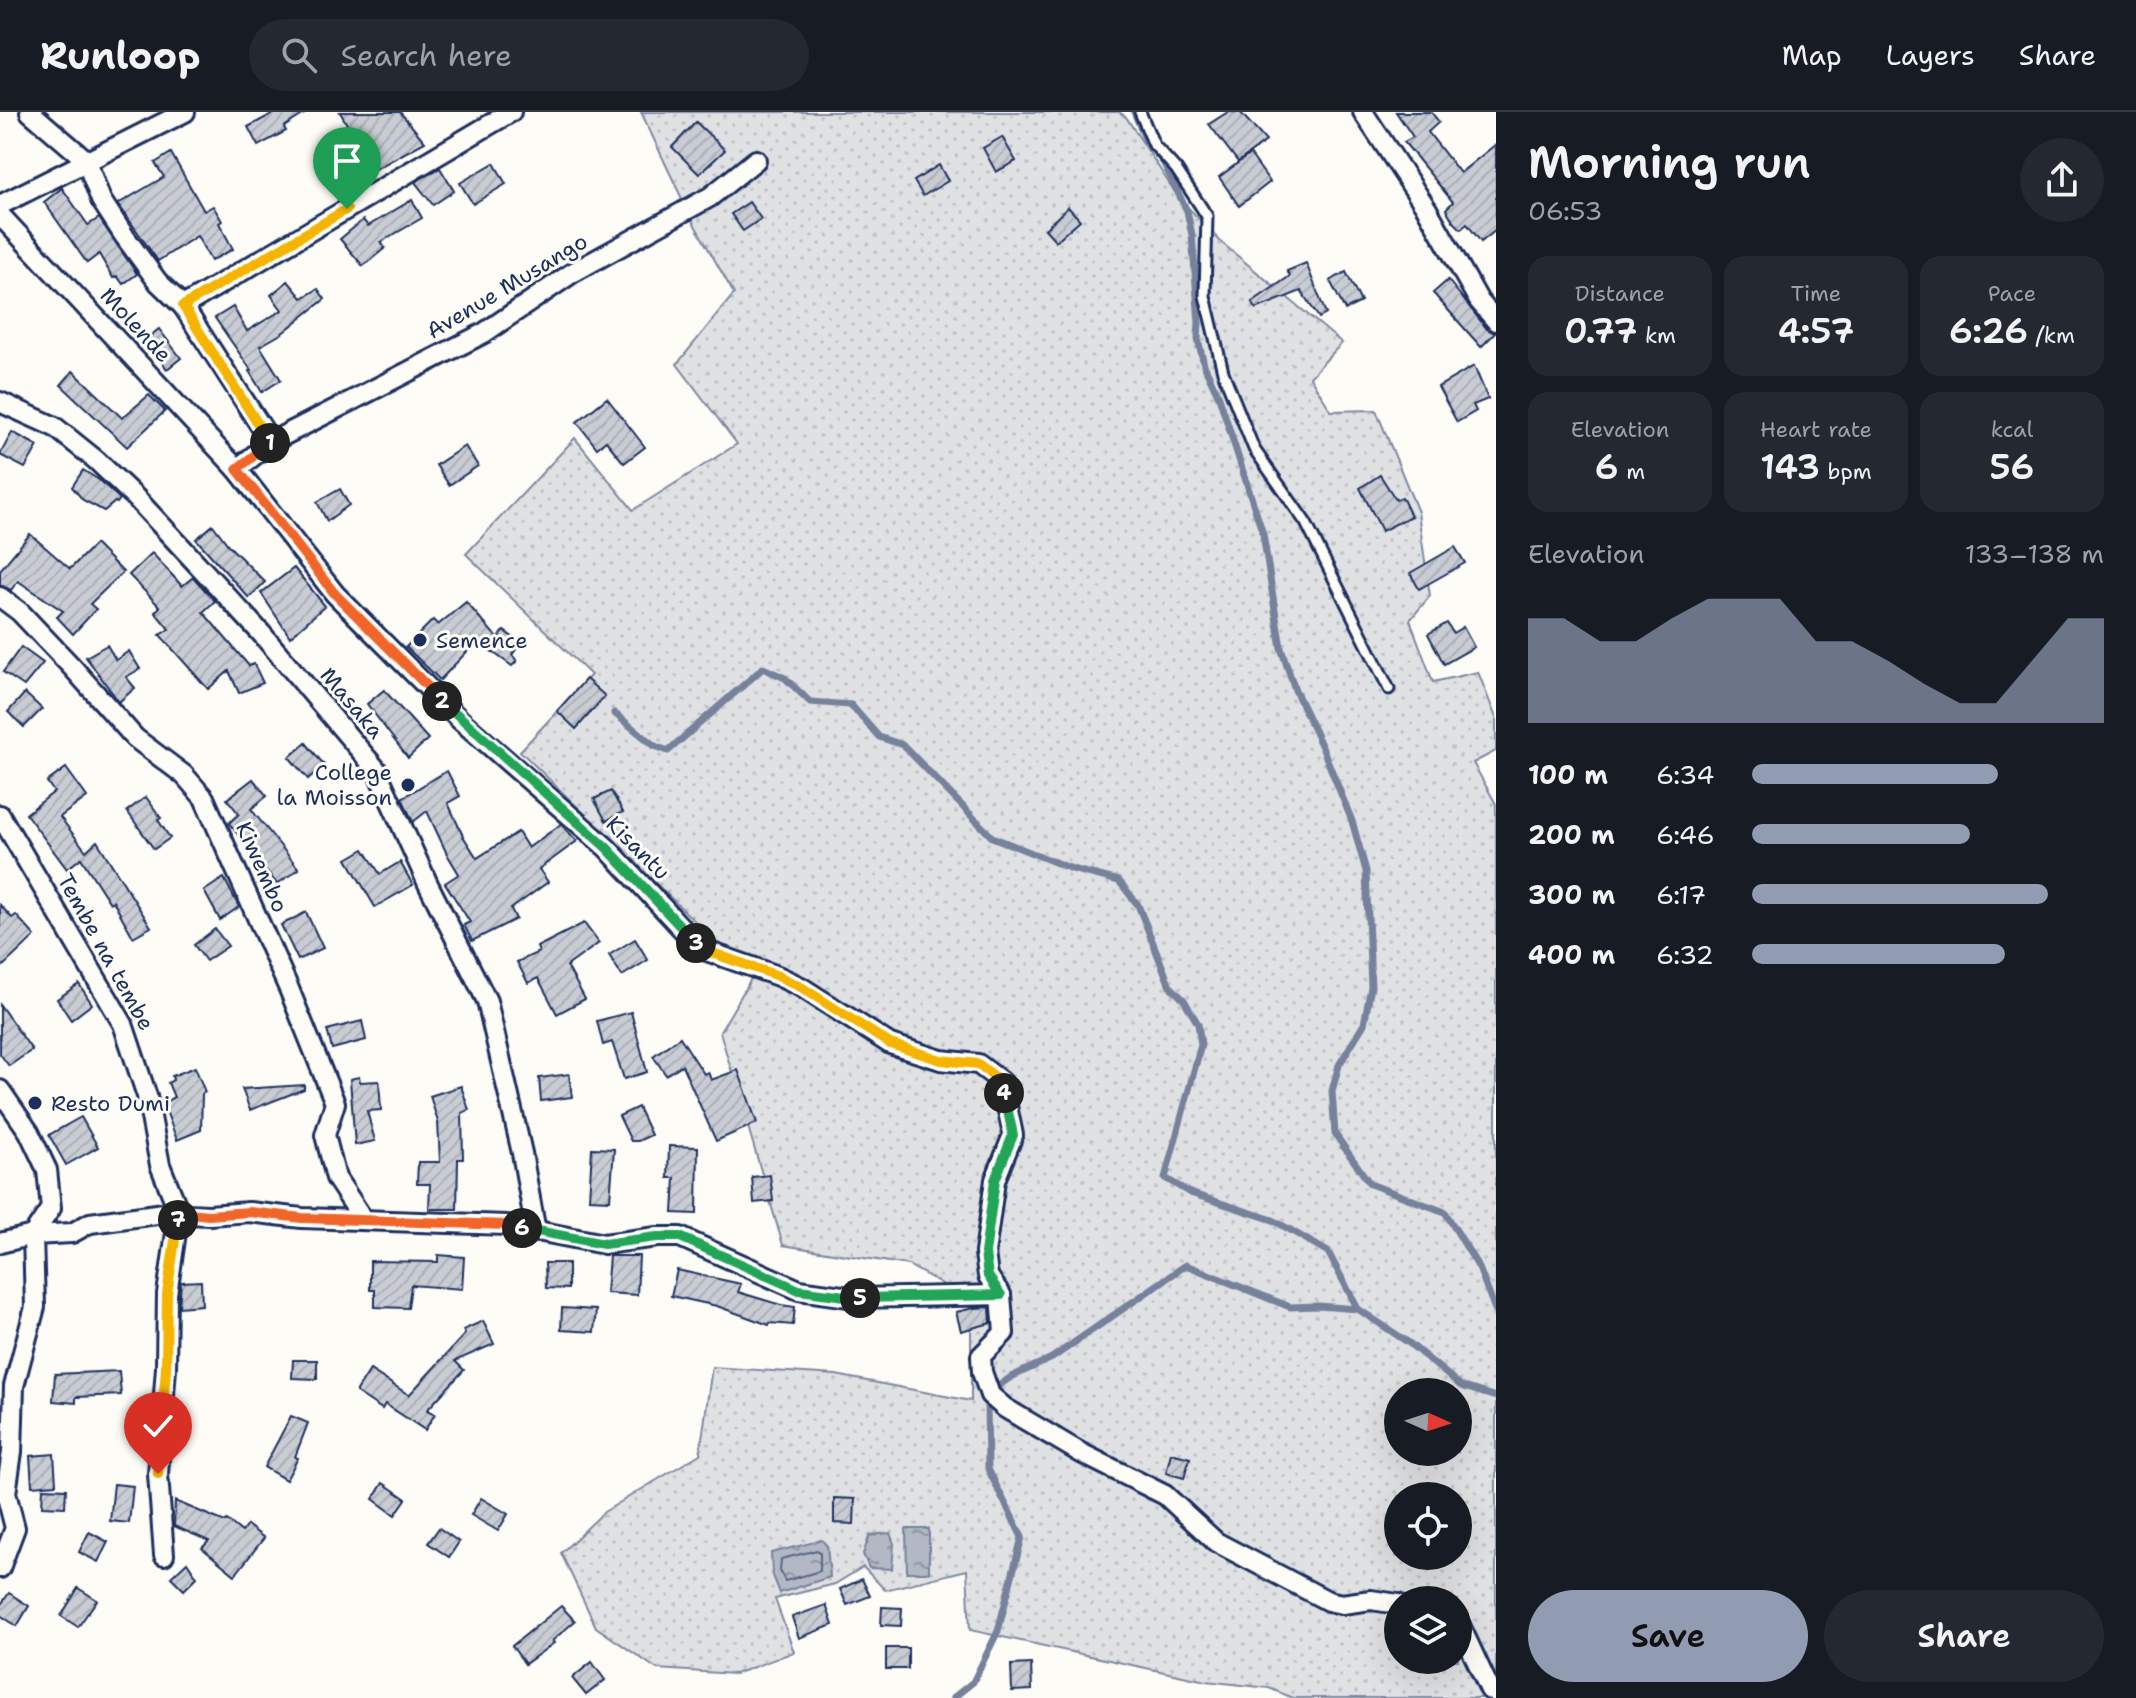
<!DOCTYPE html>
<meta charset="utf-8">
<style>
body{margin:0;font-family:"Shantell Sans",sans-serif;background:#242831;color:#f1f3f6;height:100vh;display:flex;flex-direction:column;font-size:30px;white-space:nowrap}
*{box-sizing:border-box;margin:0}
p{font-size:26px;color:#9ea1a6}
.icon{flex:none;width:44px;height:44px;fill:none;stroke:currentColor;stroke-width:2;stroke-linecap:round;stroke-linejoin:round}
.map{position:relative;flex:1;overflow:hidden}
.details{display:flex;flex-direction:column;background:#171b24;width:640px}
.details>*{flex:none}
.needle{width:52px;rotate:93deg}
.buttons{position:absolute;left:1384px;top:1266px;display:grid;gap:16px}
.buttons a{display:grid;place-items:center;width:88px;height:88px;border-radius:50%;background:#171b24;box-shadow:0 8px 32px #0002;font-size:40px}
.pin{position:absolute;display:grid;place-items:center;width:68px;height:68px;color:#fff;margin:-82px -34px;border-radius:50% 50% 50% 0;rotate:-45deg;box-shadow:0 0 8px #0007}
.pin .icon{rotate:45deg}
.km{position:absolute;width:40px;height:40px;margin:-20px;border-radius:50%;background:#222;color:#fff;font-size:22px;line-height:40px;text-align:center}
.round{display:grid;place-items:center;flex:none;width:84px;height:84px;border-radius:42px;background:#242831}
.headline{display:flex;align-items:center;justify-content:space-between;height:136px;padding:0 32px}
h1{font-size:44px;font-weight:600;line-height:60px}
.figures{display:grid;grid-template-columns:repeat(3,1fr);gap:12px;height:136px;padding:8px 32px}
.figures div{display:grid;align-content:center;border-radius:20px;background:#242831;text-align:center}
.figures b{font-size:34px;font-weight:600}
.figures small{font-size:22px;font-weight:400}
.figures p{font-size:22px}
.chart{height:224px;padding:16px 32px}
.chart p{display:flex;justify-content:space-between}
.chart svg{width:100%;height:144px;margin-top:8px;fill:#919bb2;opacity:.7}
.button{display:flex;gap:16px;margin-top:auto;padding:16px 32px}
.button a{flex:1;height:92px;border-radius:48px;background:#919bb2;color:#111;font-size:32px;font-weight:600;line-height:92px;text-align:center}
.button a+a{background:#242831;color:#f1f3f6}
ul{padding:0 32px;list-style:none;font-size:26px}
li{display:grid;grid-template-columns:128px 96px 1fr;align-items:center;height:60px}
li i{height:20px;border-radius:10px;background:#919bb2}
header{display:flex;align-items:center;gap:48px;box-sizing:border-box;height:112px;padding:0 40px;background:#171b24;border-bottom:2px solid #363941}
header strong{font-size:38px}
nav{display:flex;gap:44px;margin-inline-start:auto;font-size:28px}
.search{width:560px;height:72px;background:#242831;display:flex;align-items:center;gap:20px;box-sizing:border-box;padding:0 28px;border-radius:44px;color:#9ea1a6;font-size:30px}
main{display:flex;flex:1;min-height:0}
.map>svg:first-child{display:block}
</style>
<header>
<strong>Runloop</strong>
<div class="search"><svg class="icon" aria-label="search" viewBox="0 0 24 24"><circle cx="10" cy="10" r="6"/><path d="M15 15l6 6"/></svg>Search here</div>
<nav><a>Map</a><a>Layers</a><a>Share</a></nav>
</header>
<main>
<div class="map">
<svg width="1496" height="1586" viewBox="0 0 1496 1586">
<defs>
<pattern id="park-dots" width="8" height="8" patternUnits="userSpaceOnUse" patternTransform="scale(2)"><rect width="8" height="8" fill="#e0e1e3"/><path d="M2 2h.1M6 6h.1" fill="none" stroke="#c0c1c5" stroke-width="1.8" stroke-linecap="round"/></pattern>
<pattern id="water-ripples" width="26" height="14" patternUnits="userSpaceOnUse" patternTransform="scale(2)"><rect width="26" height="14" fill="#b3b8c5"/><path d="M2 4q2-2 4 0t4 0M15 11q2-2 4 0t4 0" fill="none" stroke="#9196a3"/></pattern>
<pattern id="building-hatch" width="6" height="6" patternUnits="userSpaceOnUse" patternTransform="scale(2)"><rect width="6" height="6" fill="#c9ccd3"/><path d="M-1 1l2-2M0 6l6-6M5 7l2-2" fill="none" stroke="#acb0b8"/></pattern>
</defs>
<rect width="100%" height="100%" fill="#fdfcf7"/>
<filter id="ink" filterUnits="userSpaceOnUse"><feTurbulence type="fractalNoise" baseFrequency=".0125" numOctaves="2"/><feDisplacementMap in="SourceGraphic" scale="16" xChannelSelector="R" yChannelSelector="G"/><feConvolveMatrix kernelMatrix="1 2 1 2 8 2 1 2 1" color-interpolation-filters="sRGB"/></filter>
<g filter="url(#ink)">
<path fill="url(#park-dots)" stroke="#7e88a0" stroke-width="2" fill-rule="evenodd" d="M641 0H1119L1126 5 1178 85 1222 131 1342 231 1310 265 1331 299 1376 298 1418 400 1430 484 1410 508 1433 570 1478 560 1496 606V639L1473 651 1496 692V1586H1293L1269 1576 1206 1569 970 1518 967 1458 885 1478 863 1455 835 1472 775 1487 794 1540 735 1562 657 1557 596 1515 561 1441 604 1400 700 1342 712 1255 836 1263 971 1289V1188L908 1153 783 1133 720 920 752 865 520 639 591 563 466 442 575 326 633 398 737 332 677 252 734 182 692 108ZM1398 1280H1458V1340H1398ZM1398 1384H1458V1444H1398ZM1398 1488H1458V1548H1398Z"/>
<g fill="url(#water-ripples)" stroke="#76819c" stroke-width="2">
<path d="M929 1417V1460H907L906 1417Z"/>
<path d="M890 1421 894 1432 892 1457 869 1456 863 1442 870 1423Z"/>
<path d="M822 1428 827 1434 830 1465 780 1481 772 1461 771 1441Z"/>
</g>
<g fill="none" stroke-linecap="round" stroke-linejoin="round">
<path stroke="#586687" stroke-width="2" d="M817 1438 820 1441V1459L785 1469 780 1459 781 1447Z"/>
<g stroke="#76819c" stroke-width="7">
<path d="M1134 0 1146 29 1163 50 1187 99 1192 123 1199 210 1198 227 1204 253 1219 285 1263 422 1281 536 1295 578 1322 635 1352 709 1366 759 1371 875 1364 912 1339 953 1332 979 1335 1022 1370 1072 1445 1100 1479 1156 1496 1200"/>
<path d="M614 601 655 634 668 639 763 556 785 566 810 590 851 593 879 625 903 633 992 725 1072 757 1119 769 1138 793 1170 874 1184 888 1198 912 1201 933 1165 1066 1190 1081 1273 1108 1328 1140 1358 1197 1409 1231 1461 1274 1496 1285"/>
<path d="M953 1586 973 1570 998 1519 1022 1425 988 1357 987 1292 997 1275 1011 1265 1052 1246 1186 1153 1290 1195 1318 1194 1358 1197"/>
</g>
</g>
<g fill="url(#building-hatch)" stroke="#1b2f5e" stroke-width="2">
<path d="M276 0H307L284 15 286 19 258 34 248 15Z"/>
<path d="M340 0H400L425 30 348 72 334 45 358 32Z"/>
<path d="M1228 0H1240L1266 29 1238 50 1209 12Z"/>
<path d="M1396 0H1431L1439 10 1428 20 1460 61 1496 32V118L1481 130 1467 112 1461 117 1453 109 1446 97 1453 90 1404 30 1413 25Z"/>
<path d="M696 10 725 38 699 62 672 35Z"/>
<path d="M1002 25 1016 49 996 60 983 36Z"/>
<path d="M171 41 204 99 213 94 222 109 219 111 233 137 211 149 197 124 158 149 118 92 164 65 155 51Z"/>
<path d="M1250 42 1270 70 1239 94 1219 65Z"/>
<path d="M494 51 506 72 473 92 460 71Z"/>
<path d="M939 53 948 69 923 84 914 69Z"/>
<path d="M440 56 454 79 433 93 415 70Z"/>
<path d="M62 76 88 113 99 106 137 162 123 172 117 164 113 166 99 142 87 151 44 90Z"/>
<path d="M412 88 422 106 381 130 385 136 363 154 340 127 363 108 368 114Z"/>
<path d="M749 90 761 107 743 119 731 102Z"/>
<path d="M1068 95 1080 108 1056 129 1045 117Z"/>
<path d="M1306 151 1326 202 1319 206 1301 179 1256 197 1252 190 1290 164 1287 159Z"/>
<path d="M1346 160 1361 190 1345 198 1330 169Z"/>
<path d="M1448 168 1487 217 1495 221 1481 235 1433 181Z"/>
<path d="M288 169 302 186 318 177 325 187 281 222 260 234 281 268 262 280 249 259 251 258 215 206 233 195 247 219 282 198 271 183Z"/>
<path d="M159 217 181 246 167 257 145 228Z"/>
<path d="M1474 254 1488 287 1473 293 1476 299 1457 310 1438 275Z"/>
<path d="M73 259 122 306 149 283 165 299 127 335 61 273Z"/>
<path d="M607 286 645 335 624 351 606 329 597 336 577 310Z"/>
<path d="M12 320 38 334 25 356 0 343Z"/>
<path d="M465 334 478 354 449 373 436 353Z"/>
<path d="M83 358 99 368 120 387 117 391 115 390 104 399 83 388 72 375Z"/>
<path d="M1380 363 1396 388 1402 385 1411 404 1382 419 1360 376Z"/>
<path d="M340 377 349 393 327 409 317 390Z"/>
<path d="M213 413 229 434 265 470 249 486 196 427Z"/>
<path d="M30 422 70 457 95 432 123 460 90 492 96 497 73 522 57 505 63 499 18 469 11 478 0 473V458Z"/>
<path d="M1455 435 1465 451 1419 477 1410 461Z"/>
<path d="M152 441 182 474 193 465 215 489 203 500 249 554 254 552 263 571 239 581 229 559 208 577 160 523 169 517 155 500 160 495 129 463Z"/>
<path d="M294 456 325 494 290 525 261 481Z"/>
<path d="M466 490 498 527 504 519 521 531 512 543 517 549 512 554 477 529 440 568 406 535 433 508 438 513Z"/>
<path d="M1447 511 1453 521 1463 515 1474 535 1444 552 1428 522Z"/>
<path d="M107 533 116 548 129 539 140 557 126 565 135 576 119 590 86 545Z"/>
<path d="M21 535 43 551 24 574 3 560Z"/>
<path d="M586 567 605 584 576 617 557 599Z"/>
<path d="M384 578 428 627 408 646 367 592Z"/>
<path d="M25 581 42 597 24 615 8 600Z"/>
<path d="M306 631 324 653 308 667 289 645Z"/>
<path d="M66 656 87 685 60 705 86 739 97 729 151 815 133 825 113 789 110 791 81 746 67 757 26 702 54 680 47 670Z"/>
<path d="M447 659 460 684 448 691 463 724 477 746 518 720 528 736 561 712 577 729 539 757 548 770 511 797 516 807 472 829 464 813 470 810 445 771 459 762 447 742 427 699 413 710 402 686Z"/>
<path d="M253 667 267 684 251 697 299 757 277 772 229 711 239 702 227 687Z"/>
<path d="M611 679 623 700 606 709 594 687Z"/>
<path d="M146 685 161 706 158 708 170 726 154 737 127 699Z"/>
<path d="M364 737 380 762 400 750 413 773 375 795 347 747Z"/>
<path d="M224 766 239 795 220 808 204 779Z"/>
<path d="M0 793 12 806 16 803 35 824 0 857Z"/>
<path d="M306 800 323 836 298 848 281 813Z"/>
<path d="M584 811 599 831 567 854 585 887 557 902 538 866 528 871 517 850 539 840 537 835Z"/>
<path d="M215 817 228 834 206 849 194 833Z"/>
<path d="M635 827 648 848 622 864 609 843Z"/>
<path d="M79 872 92 892 71 908 57 887Z"/>
<path d="M0 893 32 938 9 954 0 942Z"/>
<path d="M631 900 647 960 624 967 612 930 603 933 597 909Z"/>
<path d="M362 909 366 928 332 937 327 918Z"/>
<path d="M680 925 704 962 708 960 711 968 738 958 757 1011 716 1029 682 953 666 963 653 944Z"/>
<path d="M195 955 205 980 202 982 201 1018 177 1028 163 991 174 985 168 971 173 968 172 964Z"/>
<path d="M569 962 572 985 541 989 539 966Z"/>
<path d="M359 965 360 970 379 969 381 998 367 999 375 1029 355 1033 350 967Z"/>
<path d="M304 973V977L250 998 242 977Z"/>
<path d="M461 974 469 998 462 1001 463 1047H458L457 1097H429L430 1072H417L418 1050H440L438 1010 430 984Z"/>
<path d="M638 995 651 1023 638 1029H631L619 1004Z"/>
<path d="M81 1005 98 1035 66 1053 49 1023Z"/>
<path d="M669 1034 698 1035 697 1102 673 1101 675 1066H668Z"/>
<path d="M592 1036 614 1037 610 1088 589 1087Z"/>
<path d="M770 1063 773 1089 754 1091 752 1065Z"/>
<path d="M438 1143 464 1145 462 1177 411 1173 408 1196 375 1195V1178H370V1149L438 1150Z"/>
<path d="M609 1144H639L637 1183 606 1181Z"/>
<path d="M545 1151H568V1177L546 1176Z"/>
<path d="M677 1158 741 1172 738 1180 781 1193 795 1195 793 1213 770 1211 769 1213 717 1194 671 1184Z"/>
<path d="M201 1169 202 1193 179 1195 181 1170Z"/>
<path d="M990 1195 991 1211 961 1219 956 1200 974 1196Z"/>
<path d="M562 1196 596 1198 594 1220 561 1218Z"/>
<path d="M483 1209 494 1232 455 1249 464 1258 427 1298 435 1302 425 1318 385 1292 382 1297 356 1280 370 1258 409 1283 465 1222 463 1218Z"/>
<path d="M293 1248H317V1267L292 1266Z"/>
<path d="M119 1259 121 1283 76 1285V1291L53 1289 55 1262Z"/>
<path d="M291 1304 308 1311 295 1345 298 1346 286 1368 264 1355Z"/>
<path d="M1171 1341 1190 1346 1184 1366 1166 1361Z"/>
<path d="M54 1342 56 1372 32 1374 30 1344Z"/>
<path d="M383 1371 406 1387 395 1403 373 1387Z"/>
<path d="M114 1372 133 1374 129 1411 110 1409Z"/>
<path d="M43 1376 66 1377 65 1395 42 1394Z"/>
<path d="M481 1386 508 1402 498 1419 471 1403Z"/>
<path d="M834 1386 855 1387 854 1412 834 1411Z"/>
<path d="M175 1389 225 1410 227 1408 242 1420 247 1413 264 1426 235 1463 202 1436 209 1429 174 1414Z"/>
<path d="M439 1416 459 1430 449 1445 428 1431Z"/>
<path d="M89 1420 108 1430 98 1450 79 1440Z"/>
<path d="M187 1450 197 1465 184 1478 171 1465Z"/>
<path d="M862 1467 870 1484 847 1493 840 1477Z"/>
<path d="M78 1476 97 1488 78 1515 61 1504Z"/>
<path d="M9 1481 29 1494 17 1514 0 1503V1494Z"/>
<path d="M826 1493 833 1513 799 1526 792 1505Z"/>
<path d="M561 1494 575 1509 552 1529 554 1531 525 1552 512 1534Z"/>
<path d="M882 1495 902 1496 901 1514 881 1513Z"/>
<rect x="886" y="1536" width="22" height="21"/>
<path d="M592 1550 605 1568 586 1583 572 1566Z"/>
<path d="M1031 1552 1032 1578 1012 1579 1011 1553Z"/>
</g>
<g fill="none" stroke-linecap="round" stroke-linejoin="round">
<defs>
<path id="service" d="M1140 0 1154 33 1176 57 1207 104 1205 184 1223 260 1254 337 1306 411 1389 577"/>
<g id="minor">
<path d="M30 0 86 48 101 88 125 125 158 170 183 194 271 330"/>
<path d="M1363 0 1427 97 1479 189 1496 209"/>
<path d="M0 93 185 0"/>
<path d="M0 103 237 357 335 482 458 606 607 736 701 837 778 864 801 875 890 932 941 948 978 952 1002 970 1013 1023 995 1068 985 1141 988 1164 1001 1183 1004 1221 981 1244 982 1260 990 1283 1005 1296 1081 1341 1165 1383 1216 1430 1328 1489 1342 1492 1371 1488 1398 1492"/>
<path d="M183 194 511 0"/>
<path d="M0 290 55 315 96 348 136 386 261 521 376 657 428 772 487 889 522 1041 536 1120"/>
<path d="M237 357 271 330 484 221 572 161 710 85 756 48"/>
<path d="M0 485 20 500 73 556 135 626 184 663 204 686 289 877 335 991 325 1023 336 1066 363 1107"/>
<path d="M0 703 123 912 147 984 160 1053 179 1100 167 1182 166 1256 158 1362 164 1443"/>
<path d="M0 978 29 1020 47 1058 51 1096 33 1123 35 1195 14 1274 12 1340 6 1381 15 1416 0 1456"/>
<path d="M0 1131 33 1123 72 1121 90 1111 164 1101 209 1103 249 1100 302 1106 507 1113 604 1132 657 1125H680L799 1178 856 1186 1001 1183"/>
<path d="M1458 1509 1490 1578 1496 1581"/>
</g>
</defs>
<use href="#service" stroke="#1b2f5e" stroke-width="15"/>
<use href="#minor" stroke="#1b2f5e" stroke-width="24"/>
<use href="#service" stroke="#fdfcf7" stroke-width="9"/>
<use href="#minor" stroke="#fdfcf7" stroke-width="18"/>
</g>
</g>
<g fill="none" stroke-linecap="round" stroke-linejoin="round" filter="url(#ink)">
<defs>
<path id="split-1" d="M270 331 183 194 347 97"/>
<path id="split-2" d="M270 331 237 357 335 482 442 589"/>
<path id="split-3" d="M442 589 607 736 696 831"/>
<path id="split-4" d="M696 831 701 837 778 864 801 875 890 932 941 948 978 952 1002 970 1004 981"/>
<path id="split-5" d="M860 1186 1001 1183 988 1164 985 1141 995 1068 1013 1023 1004 981"/>
<path id="split-6" d="M522 1116 604 1132 657 1125H680L799 1178 860 1186"/>
<path id="split-7" d="M178 1108 179 1100 209 1103 249 1100 302 1106 507 1113 522 1116"/>
<path id="split-8" d="M158 1362 166 1256 167 1182 178 1108"/>
</defs>
<use href="#split-1" stroke="#fff" stroke-width="16"/>
<use href="#split-2" stroke="#fff" stroke-width="16"/>
<use href="#split-3" stroke="#fff" stroke-width="16"/>
<use href="#split-4" stroke="#fff" stroke-width="16"/>
<use href="#split-5" stroke="#fff" stroke-width="16"/>
<use href="#split-6" stroke="#fff" stroke-width="16"/>
<use href="#split-7" stroke="#fff" stroke-width="16"/>
<use href="#split-8" stroke="#fff" stroke-width="16"/>
<use href="#split-1" stroke="#f5b400" stroke-width="10"/>
<use href="#split-2" stroke="#f0652b" stroke-width="10"/>
<use href="#split-3" stroke="#22a559" stroke-width="10"/>
<use href="#split-4" stroke="#f5b400" stroke-width="10"/>
<use href="#split-5" stroke="#22a559" stroke-width="10"/>
<use href="#split-6" stroke="#22a559" stroke-width="10"/>
<use href="#split-7" stroke="#f0652b" stroke-width="10"/>
<use href="#split-8" stroke="#f5b400" stroke-width="10"/>
</g>
<g fill="#1b2f5e" stroke="#fdfcf7" stroke-width="3">
<circle cx="420" cy="528" r="8"/>
<circle cx="408" cy="673" r="8"/>
<circle cx="35" cy="991" r="8"/>
</g>
<g text-anchor="middle" dominant-baseline="central" stroke-width="6" stroke-linejoin="round" paint-order="stroke">
<g font-size="22" fill="#1b2f5e" stroke="#fdfcf7">
<text transform="translate(507 174) rotate(-31)">Avenue Musango</text>
<text transform="translate(136 213) rotate(47)">Molende</text>
<text transform="translate(352 591) rotate(50)">Masaka</text>
<text transform="translate(638 736) rotate(45)">Kisantu</text>
<text transform="translate(262 755) rotate(66)">Kiwembo</text>
<text transform="translate(106 840) rotate(61)">Tembe na tembe</text>
</g>
<g font-size="22" fill="#1b2f5e" stroke="#fdfcf7" text-anchor="start">
<text x="436" y="528">Semence</text>
<text x="392" y="660" text-anchor="end">College<tspan x="392" dy="25">la Moisson</tspan></text>
<text x="51" y="991">Resto Dumi</text>
</g>
</g>
</svg>
<div class="buttons">
<a><svg class="needle" viewBox="-14 -14 28 28"><path d="M0-13l5 13h-10z" fill="#e53935"/><path d="M0 13l5-13h-10z" fill="#9ea1a6"/></svg></a>
<a><svg class="icon" aria-label="locate" viewBox="0 0 24 24"><circle cx="12" cy="12" r="6"/><path d="M12 2v4M12 18v4M2 12h4M18 12h4"/></svg></a>
<a><svg class="icon" aria-label="layers" viewBox="0 0 24 24"><path d="M12 4l9 5-9 5-9-5zM3 14l9 5 9-5"/></svg></a>
</div>
<div class="pin" style="left:347px;top:97px;background:#1e9e55"><svg class="icon" aria-label="arrive" viewBox="0 0 24 24"><path d="M6 21V4h12l-3 4 3 4H6"/></svg></div>
<div class="pin" style="left:158px;top:1362px;background:#d93025"><svg class="icon" aria-label="check" viewBox="0 0 24 24"><path d="M5 12l5 5 9-10"/></svg></div>
<b class="km" style="left:270px;top:331px">1</b>
<b class="km" style="left:442px;top:589px">2</b>
<b class="km" style="left:696px;top:831px">3</b>
<b class="km" style="left:1004px;top:981px">4</b>
<b class="km" style="left:860px;top:1186px">5</b>
<b class="km" style="left:522px;top:1116px">6</b>
<b class="km" style="left:178px;top:1108px">7</b>
</div>
<section class="details">
<div class="headline"><div><h1>Morning run</h1><p>06:53</p></div><a class="round"><svg class="icon" aria-label="share" viewBox="0 0 24 24"><path d="M12 15V3M7 8l5-5 5 5M5 13v7h14v-7"/></svg></a></div>
<div class="figures">
<div><p>Distance</p><b>0.77<small> km</small></b></div>
<div><p>Time</p><b>4:57</b></div>
<div><p>Pace</p><b>6:26<small> /km</small></b></div>
</div>
<div class="figures">
<div><p>Elevation</p><b>6<small> m</small></b></div>
<div><p>Heart rate</p><b>143<small> bpm</small></b></div>
<div><p>kcal</p><b>56</b></div>
</div>
<div class="chart"><p><span>Elevation</span>133–138 m</p>
<svg viewBox="0 0 160 44" preserveAspectRatio="none"><path d="M0 44V12L10 12L20 19L30 19L40 12L50 6L60 6L70 6L80 19L90 19L100 25L110 32L120 38L130 38L140 25L150 12L160 12V44z"/></svg>
</div>
<ul>
<li><b>100 m</b>6:34<i style="width:70%"></i></li>
<li><b>200 m</b>6:46<i style="width:62%"></i></li>
<li><b>300 m</b>6:17<i style="width:84%"></i></li>
<li><b>400 m</b>6:32<i style="width:72%"></i></li>
</ul>
<div class="button"><a>Save</a><a>Share</a></div>
</section>
</main>
